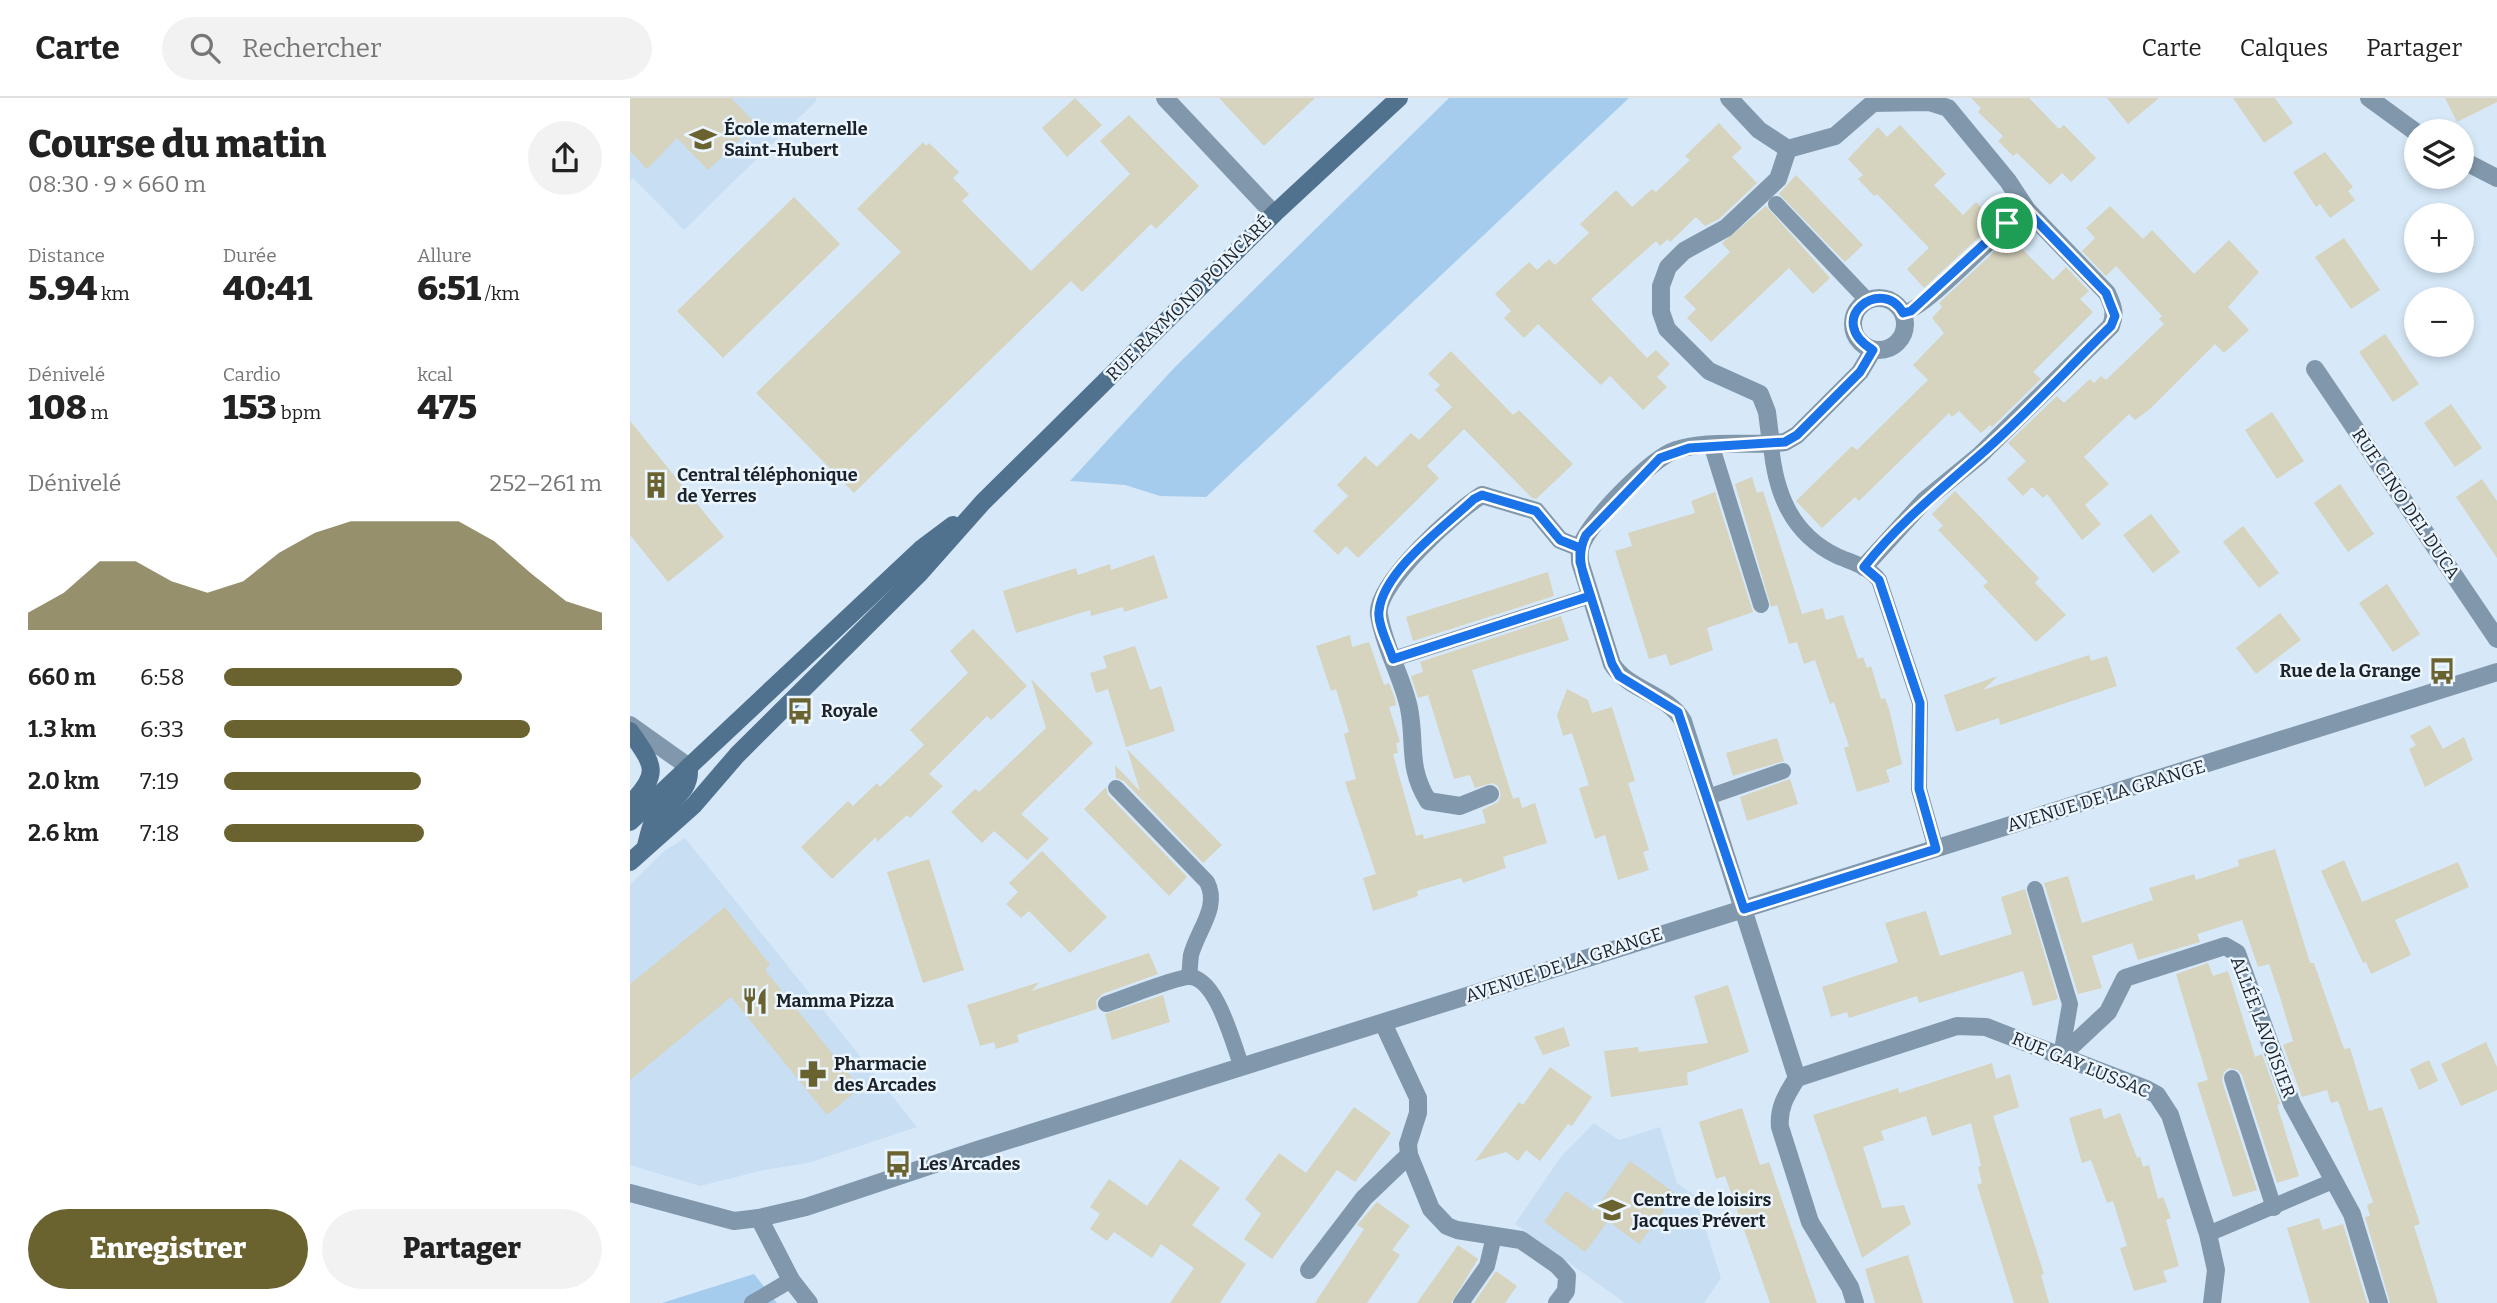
<!DOCTYPE html>
<html lang="fr">
<meta charset="utf-8">
<style>
body{margin:0;font-family:Bitter,serif;background:#f2f2f2;color:#222;height:100vh;display:flex;flex-direction:column;font-size:26px;white-space:nowrap}
*{box-sizing:border-box;margin:0}
p{font-size:23px;color:#767676}
.icon{flex:none;width:38px;height:38px;fill:none;stroke:currentColor;stroke-width:2;stroke-linecap:round;stroke-linejoin:round}
.map{position:relative;flex:1;overflow:hidden}
.panel{display:flex;flex-direction:column;background:#fff;width:630px}
.panel>*{flex:none}
.fabs{position:absolute;left:1774px;top:21px;display:grid;gap:14px}
.fabs a{display:grid;place-items:center;width:70px;height:70px;border-radius:50%;background:#fff;box-shadow:0 4px 10px #0003;font-size:35px}
.pin{position:absolute;display:grid;place-items:center;width:60px;height:60px;color:#fff;margin:-30px;border:4px solid #fff;border-radius:50%;box-shadow:0 2px 7px #0007}
.round{display:grid;place-items:center;flex:none;width:74px;height:74px;border-radius:37px;background:#f2f2f2}
.head{display:flex;align-items:center;justify-content:space-between;height:119px;padding:0 28px}
h1{font-size:38px;font-weight:800;line-height:52px}
.metrics{display:grid;grid-template-columns:repeat(3,1fr);gap:10px;height:119px;padding:7px 28px}
.metrics div{display:grid;align-content:center}
.metrics b{font-size:35px;font-weight:800}
.metrics small{font-size:19px;font-weight:400}
.metrics p{font-size:19px}
.chart{height:196px;padding:14px 28px}
.chart p{display:flex;justify-content:space-between}
.chart svg{width:100%;height:126px;margin-top:7px;fill:#6b632f;opacity:.7}
.primary-button{display:flex;gap:14px;margin-top:auto;padding:14px 28px}
.primary-button a{flex:1;height:80px;border-radius:42px;background:#6b632f;color:#fff;font-size:28px;font-weight:800;line-height:80px;text-align:center}
.primary-button a+a{background:#f2f2f2;color:#222}
ul{padding:0 28px;list-style:none;font-size:23px}
li{display:grid;grid-template-columns:112px 84px 1fr;align-items:center;height:52px}
li i{height:18px;border-radius:9px;background:#6b632f}
header{display:flex;align-items:center;gap:42px;box-sizing:border-box;height:98px;padding:0 35px;background:#fff;border-bottom:2px solid #e0e0e0}
header strong{font-size:33px}
nav{display:flex;gap:38px;margin-inline-start:auto;font-size:24px}
.search{width:490px;height:63px;background:#f2f2f2;display:flex;align-items:center;gap:18px;box-sizing:border-box;padding:0 24px;border-radius:38px;color:#767676;font-size:26px}
main{display:flex;flex:1;min-height:0}
.map>svg:first-child{display:block}
</style>
<header>
<strong>Carte</strong>
<div class="search"><svg class="icon" aria-label="search" viewBox="0 0 24 24"><circle cx="10" cy="10" r="6"/><path d="M15 15l6 6"/></svg>Rechercher</div>
<nav><a>Carte</a><a>Calques</a><a>Partager</a></nav>
</header>
<main>
<section class="panel">
<div class="head"><div><h1>Course du matin</h1><p>08:30 · 9 × 660 m</p></div><a class="round"><svg class="icon" aria-label="share" viewBox="0 0 24 24"><path d="M12 15V3M7 8l5-5 5 5M5 13v7h14v-7"/></svg></a></div>
<div class="metrics">
<div><p>Distance</p><b>5.94<small> km</small></b></div>
<div><p>Durée</p><b>40:41</b></div>
<div><p>Allure</p><b>6:51<small> /km</small></b></div>
</div>
<div class="metrics">
<div><p>Dénivelé</p><b>108<small> m</small></b></div>
<div><p>Cardio</p><b>153<small> bpm</small></b></div>
<div><p>kcal</p><b>475</b></div>
</div>
<div class="chart"><p><span>Dénivelé</span>252–261 m</p>
<svg viewBox="0 0 160 44" preserveAspectRatio="none"><path d="M0 44V38L10 31L20 20L30 20L40 27L50 31L60 27L70 17L80 10L90 6L100 6L110 6L120 6L130 13L140 24L150 34L160 38V44z"/></svg>
</div>
<ul>
<li><b>660 m</b>6:58<i style="width:63%"></i></li>
<li><b>1.3 km</b>6:33<i style="width:81%"></i></li>
<li><b>2.0 km</b>7:19<i style="width:52%"></i></li>
<li><b>2.6 km</b>7:18<i style="width:53%"></i></li>
</ul>
<div class="primary-button"><a>Enregistrer</a><a>Partager</a></div>
</section>
<div class="map">
<svg width="1867" height="1205" viewBox="0 0 1867 1205">
<rect width="100%" height="100%" fill="#d7e9f8"/>
<g fill="#c7def3">
<path d="M0 0H185L187 2 54 132 3 80 0 82Z"/>
<path d="M55 740 287 1029 178 1065 134 1072 70 1088 0 1067V787L34 753Z"/>
<path d="M964 1025 989 1042 1030 1029 1047 1085 1065 1098 1091 1180 1074 1205H995L885 1126 930 1060Z"/>
</g>
<g fill="#a6cced">
<path d="M819 0H999L576 399 530 398 495 387 440 383 545 269Z"/>
<path d="M124 1176 147 1205H32Z"/>
</g>
<g fill="#d6d3be">
<path d="M0 0H101L126 26 78 72 47 40 17 71 0 53Z"/>
<path d="M445 0 472 27 437 59 412 30Z"/>
<path d="M589 0H685L634 48Z"/>
<path d="M1341 0H1399L1429 31 1434 27 1466 60 1441 84 1432 75 1420 87 1387 55 1383 58 1368 43 1373 38 1348 14 1351 10Z"/>
<path d="M1477 0H1529L1498 26Z"/>
<path d="M1603 0H1645L1663 25 1634 45Z"/>
<path d="M1815 0H1867V4L1827 24Z"/>
<path d="M499 17 569 88 526 131 521 126 452 194 441 183 224 395 126 295 271 154 227 111 293 44 296 48 299 45 329 74 323 80 339 96 332 103 401 173 500 76 470 43Z"/>
<path d="M1089 25 1112 50 1102 59 1127 85 1089 121 1075 128 1066 119 1040 144 1038 141 1030 148 1026 143 961 201 1017 260 1026 252 1040 266 1027 279 1037 289 1013 312 980 278 971 287 908 226 894 240 874 220 881 213 865 196 899 164 907 172 919 161 925 167 959 135 950 126 986 92 1002 109 1022 91 1026 94 1060 62 1055 58Z"/>
<path d="M1270 27 1316 76 1304 87 1333 117 1346 104 1365 124 1294 190 1277 171 1299 150 1247 96 1244 98 1228 81 1233 77 1218 61 1248 29 1257 39Z"/>
<path d="M1695 54 1723 89 1718 93 1725 102 1700 120 1690 106 1686 109 1663 74Z"/>
<path d="M1166 77 1233 147 1215 164 1149 96Z"/>
<path d="M164 99 210 146 93 260 47 213Z"/>
<path d="M1136 108 1200 180 1183 196 1159 170 1081 244 1057 220 1066 211 1054 199 1100 154 1092 145Z"/>
<path d="M1480 108 1513 141 1522 132 1564 176 1599 142 1629 174 1598 209 1619 232 1594 255 1585 246 1520 311 1505 322 1499 316 1454 359 1479 386 1455 407 1471 426 1452 442 1417 396 1413 400 1402 389 1393 398 1377 381 1396 363 1378 345 1427 298 1434 305 1460 281 1464 285 1471 278 1476 282 1534 226 1529 221 1532 218 1486 168 1476 178 1452 153 1465 140 1456 130Z"/>
<path d="M1380 139 1423 182 1436 169 1459 193 1450 201 1463 214 1403 274 1411 281 1362 329 1360 327 1351 335 1329 313 1322 319 1319 315 1229 403 1225 399 1192 430 1166 403 1222 348 1227 352 1298 282 1283 267 1314 235 1302 220 1312 209 1309 205Z"/>
<path d="M1714 140 1750 192 1721 211 1685 159Z"/>
<path d="M1755 236 1789 286 1763 304 1729 254Z"/>
<path d="M821 253 883 317 889 312 943 366 906 401 902 400 834 331 797 368 809 380 782 407 728 460 716 448 708 457 683 433 718 398 707 387 735 358 747 369 781 335 789 342 822 309 805 292 810 287 798 276Z"/>
<path d="M1821 306 1852 350 1825 369 1794 325Z"/>
<path d="M1642 314 1674 363 1647 381 1615 332Z"/>
<path d="M0 323 94 439 38 484 0 437Z"/>
<path d="M1122 379 1127 395 1133 393 1172 516 1193 510 1196 522 1213 517 1228 561 1233 559 1237 570 1241 568 1251 601 1255 600 1259 611 1272 666 1256 672 1260 684 1227 694 1214 650 1219 648 1204 604 1200 606 1185 562 1174 566 1167 544 1159 546 1147 507 1141 509 1105 386Z"/>
<path d="M1852 381 1867 403V460L1826 399Z"/>
<path d="M1710 386 1744 436 1718 454 1684 405Z"/>
<path d="M1325 393 1409 480 1405 485 1436 517 1406 544 1353 488 1358 484 1308 432 1313 428 1302 416Z"/>
<path d="M1085 394 1123 514 1077 530 1083 552 1040 568 1036 556 1019 561 985 453 1002 448 998 435 1065 415 1061 403Z"/>
<path d="M1521 416 1550 454 1523 475 1493 437Z"/>
<path d="M1613 428 1649 475 1629 490 1593 444Z"/>
<path d="M524 457 538 500 494 514 493 509 461 518 460 512 386 535 373 493 446 470 448 477 480 466 481 472Z"/>
<path d="M918 474 924 498 783 543 776 519Z"/>
<path d="M1757 486 1790 536 1763 554 1729 505Z"/>
<path d="M1650 515 1671 542 1626 576 1606 550Z"/>
<path d="M931 518 939 542 842 572 883 701 889 699 892 710 905 705 917 745 873 759 876 770 833 785 831 780 787 793 788 798 743 813 733 780 746 776 715 684 726 681 714 636 719 634 706 591 701 593 686 548 720 537 722 549 739 544 754 587 759 585 765 601 766 607 759 609 770 644 766 645 768 655 763 656 786 738 793 736 794 741 856 725 852 712 868 704 871 697 868 688 862 685 845 690 840 677 824 681 798 597 788 600 781 578 793 574 790 564Z"/>
<path d="M343 531 397 588 361 622 357 618 299 676 313 688 280 720 277 717 247 744 246 739 202 781 171 749 218 703 223 708 247 685 250 689 294 647 280 632 338 575 320 553Z"/>
<path d="M505 548 520 592 531 588 545 633 496 649 478 591 466 595 460 575 477 570 473 558Z"/>
<path d="M1459 557 1461 563 1477 558 1487 588 1370 627 1369 620 1326 634 1314 597 1368 578 1353 592Z"/>
<path d="M401 581 463 645 391 716 419 741 397 762 364 733 352 745 321 714 345 691 349 694 416 630Z"/>
<path d="M937 591 958 602 962 615 982 609 1005 683 998 685 1019 752 1013 754 1019 772 988 782 975 737 965 741 949 690 959 687 942 635 933 638 927 617Z"/>
<path d="M1800 627 1813 651 1834 639 1843 662 1795 689 1779 651 1786 647 1780 638Z"/>
<path d="M1147 640 1154 663 1103 678 1096 655Z"/>
<path d="M497 651 592 747 573 765 494 683 486 680 485 667 510 693Z"/>
<path d="M1160 681 1168 706 1117 723 1110 699Z"/>
<path d="M476 689 478 697 557 779 539 798 454 711Z"/>
<path d="M1645 751 1680 865H1684L1714 951 1720 950 1739 1013 1752 1009 1790 1126 1784 1128 1808 1205H1760L1735 1119 1740 1118 1737 1107 1743 1104 1708 1003 1701 1005 1697 992 1672 999 1653 947 1663 943 1650 899 1639 866 1628 869 1612 822 1567 836 1570 844 1508 862 1502 845 1462 858 1472 890 1448 896 1414 785 1438 778 1452 825 1523 802 1519 790 1564 776 1566 782 1609 768 1608 762Z"/>
<path d="M412 753 477 819 440 855 399 813 391 820 376 806 388 794 379 785Z"/>
<path d="M299 761 334 872 293 885 257 774Z"/>
<path d="M1714 762 1732 804 1828 764 1839 789 1765 822 1781 857 1741 876 1736 864 1733 865 1691 773Z"/>
<path d="M1395 791 1428 901 1403 908 1393 873 1289 905 1287 898 1219 920 1217 914 1201 919 1192 889 1268 864 1255 825 1296 813 1310 858 1382 836 1371 799Z"/>
<path d="M95 809 140 867 135 872 230 990 197 1017 101 899 0 982V886Z"/>
<path d="M519 855 528 876 472 896 466 903 467 911 387 937 389 944 366 951 364 944 350 948 337 907 410 884 401 893Z"/>
<path d="M1578 865 1583 878 1598 873 1625 959 1632 956 1650 1006 1647 1007 1669 1078 1647 1085 1612 977 1608 972 1599 970 1594 974 1592 983 1627 1092 1603 1099 1567 985 1578 982 1546 876Z"/>
<path d="M1098 887 1119 954 1057 975 1058 987 981 999 974 953 1008 949 1009 954 1078 945 1064 898Z"/>
<path d="M533 897 540 924 482 942 475 916Z"/>
<path d="M934 929 940 948 913 957 904 939Z"/>
<path d="M1856 944 1867 969V992L1831 1008 1811 966Z"/>
<path d="M1799 962 1808 983 1789 992 1780 971Z"/>
<path d="M1362 965 1366 981 1380 976 1389 1009 1363 1018 1414 1176 1411 1177 1419 1205H1384L1347 1087 1352 1085 1348 1069 1351 1068 1341 1025 1302 1038 1296 1018 1251 1033 1254 1042 1233 1049 1252 1110 1274 1107 1281 1126 1232 1160 1183 1017 1268 990 1269 995Z"/>
<path d="M920 969 962 999 942 1028 938 1026 910 1063 896 1052 888 1063 876 1054 845 1063 889 1004 893 1007Z"/>
<path d="M724 1009 761 1035 725 1084 707 1072 642 1161 614 1141 631 1116 615 1101 649 1055 676 1075Z"/>
<path d="M1112 1010 1130 1067 1139 1064 1187 1205H1140L1095 1078 1086 1081 1069 1024Z"/>
<path d="M1471 1010 1474 1021 1490 1015 1507 1060 1510 1059 1513 1069 1519 1067 1528 1101 1533 1099 1541 1120 1536 1122 1549 1168 1533 1173 1537 1184 1504 1193 1490 1150 1497 1148 1483 1103 1477 1105 1461 1062 1452 1065 1439 1020Z"/>
<path d="M550 1061 590 1090 562 1127 616 1166 590 1205H540L564 1170 531 1146 522 1160 484 1134 477 1143 460 1131 470 1116 460 1109 479 1081 517 1108Z"/>
<path d="M1000 1063 1046 1096 1009 1146 978 1123 955 1154 914 1124 936 1093 964 1113Z"/>
<path d="M747 1104 780 1128 762 1152 770 1157 737 1205H685L734 1131 727 1127Z"/>
<path d="M1689 1120 1693 1132 1713 1126 1737 1205H1680L1657 1130Z"/>
<path d="M828 1147 848 1161 821 1205H787Z"/>
<path d="M1278 1157 1293 1205H1245L1235 1171Z"/>
<path d="M866 1173 887 1188 875 1205H844Z"/>
</g>
<g fill="none" stroke-linecap="round" stroke-linejoin="round">
<g stroke="#8198ac" stroke-width="16">
<path d="M1146 106 1237 202"/>
<path d="M1273 215C1300 209 1365 133 1397 112"/>
<path d="M1141 346C1145 394 1161 436 1207 458 1223 465 1238 468 1249 482L1290 605 1289 691 1306 751"/>
<path d="M1082 349 1131 507"/>
<path d="M763 561 960 498"/>
<path d="M486 690 577 784C590 809 568 831 561 857 560 864 560 872 559 879"/>
<path d="M1078 699 1153 673"/>
<path d="M1405 791 1440 906 1431 958"/>
<path d="M476 906C492 901 546 879 559 879 587 879 603 947 612 969"/>
<path d="M1602 980 1644 1110"/>
<path d="M1578 1136 1703 1083"/>
<path d="M122 1205 161 1182"/>
<path d="M831 1205 857 1168 864 1138"/>
</g>
<g stroke="#8198ac" stroke-width="18">
<path d="M535 0 644 116"/>
<path d="M1099 0 1129 32 1158 51"/>
<path d="M1739 0 1787 35"/>
<path d="M1158 51 1205 38 1243 5 1299 4 1318 10 1378 83 1397 112 1477 195C1483 208 1486 215 1481 228L1350 357 1294 403 1234 469"/>
<path d="M1832 62 1867 80"/>
<circle cx="1249" cy="226" r="26"/>
<path d="M1685 271 1867 541"/>
<path d="M1141 346 1137 314 1130 296 1079 273 1037 231 1031 214V188L1038 169 1054 153 1096 130 1148 81 1158 51"/>
<path d="M0 627 59 669"/>
<path d="M860 696 830 708 798 703C777 669 786 646 779 610 772 578 754 549 749 517 744 487 827 412 852 397L906 413 930 442 950 450"/>
<path d="M753 925 788 1000V1015L778 1046 779 1057 801 1111 817 1128 827 1132 891 1142 927 1167 937 1178 936 1193 927 1205"/>
<path d="M1431 958 1478 914 1495 880 1595 848 1607 855 1662 1006 1722 1116 1749 1205"/>
<path d="M1167 980 1327 928 1356 929 1516 991 1527 997 1540 1017 1578 1136 1586 1172 1582 1205"/>
<path d="M129 1120 161 1182 179 1205"/>
<path d="M679 1172 734 1100 779 1057"/>
<path d="M1225 1205 1220 1189 1180 1124 1150 1029C1148 1009 1157 996 1167 980L1053 623C1037 595 999 593 982 566L950 464C950 458 949 453 951 448 960 423 1021 360 1046 352 1079 341 1120 349 1155 344L1167 337 1230 274 1243 252"/>
</g>
<path stroke="#8198ac" stroke-width="18" d="M0 1095 104 1123 129 1120 176 1109 347 1052 1867 574"/>
<g stroke="#50728e" stroke-width="18">
<path d="M0 633C23 667 32 674 0 706"/>
<path d="M0 724 291 451 323 427"/>
<path d="M16 748C18 740 20 729 24 722 37 701 61 698 59 669"/>
<path d="M0 764 64 707 107 657 290 475 353 404 422 336 644 116 769 0"/>
</g>
</g>
<g fill="none" stroke-linecap="round" stroke-linejoin="round">
<defs>
<path id="route" d="M1377 125 1281 213 1273 215C1253 177 1192 221 1243 252L1230 274 1167 337 1155 344 1059 350 1030 360 956 437C945 459 953 475 960 498L763 561C759 548 747 526 749 513 753 473 816 427 844 401L852 397 906 413 930 442 950 450V464L982 566 989 578 1048 614 1114 811 1306 751 1289 691 1290 605 1249 482 1234 469C1269 425 1309 393 1350 357 1396 317 1437 271 1481 228L1485 218 1476 195 1396 112 1377 125"/>
</defs>
<use href="#route" stroke="#fff" stroke-width="14"/>
<use href="#route" stroke="#1a73e8" stroke-width="9"/>
</g>
<defs>
<symbol id="school-bare" viewBox="-9 -9 18 18"><path d="M0-5L7-2L0 1L-7-2ZM-4 1L0 2.5L4 1V4Q0 6-4 4Z" fill="#6b632f" stroke="#ebf5ff" stroke-width="2.5" paint-order="stroke"/></symbol>
<symbol id="building-bare" viewBox="-9 -9 18 18"><path d="M-4-6H4V6H1V3H-1V6H-4ZM-2.5-4.3h1.7v1.8h-1.7ZM.8-4.3h1.7v1.8H.8ZM-2.5-1h1.7V.8h-1.7ZM.8-1h1.7V.8H.8Z" fill="#6b632f" stroke="#ebf5ff" stroke-width="2.5" paint-order="stroke"/></symbol>
<symbol id="bus-bare" viewBox="-9 -9 18 18"><path d="M-5-6H5V4H4V6H2V4H-2V6H-4V4H-5ZM-3.5-4V0h7V-4ZM-3.5 1.2v1.5H-2V1.2ZM2 1.2v1.5H3.5V1.2Z" fill="#6b632f" stroke="#ebf5ff" stroke-width="2.5" paint-order="stroke"/></symbol>
<symbol id="restaurant-bare" viewBox="-9 -9 18 18"><path d="M-5-6h1v4h1v-4h1v4h1v-4h1v5L-1.5 .5V6h-2V.5L-5-1ZM5-6V6H3V1.5H1.5Q1.5-4 5-6Z" fill="#6b632f" stroke="#ebf5ff" stroke-width="2.5" paint-order="stroke"/></symbol>
<symbol id="pharmacy-bare" viewBox="-9 -9 18 18"><path d="M-2-6h4v4h4v4h-4v4h-4v-4h-4v-4h4Z" fill="#6b632f" stroke="#ebf5ff" stroke-width="2.5" paint-order="stroke"/></symbol>
</defs>
<g fill-rule="evenodd">
<use href="#school-bare" x="54" y="22" width="38" height="38"/>
<use href="#building-bare" x="7" y="368" width="38" height="38"/>
<use href="#bus-bare" x="1793" y="554" width="38" height="38"/>
<use href="#bus-bare" x="151" y="594" width="38" height="38"/>
<use href="#restaurant-bare" x="106" y="884" width="38" height="38"/>
<use href="#pharmacy-bare" x="164" y="957" width="38" height="38"/>
<use href="#bus-bare" x="249" y="1047" width="38" height="38"/>
<use href="#school-bare" x="963" y="1093" width="38" height="38"/>
</g>
<g text-anchor="middle" dominant-baseline="central" stroke-width="5" stroke-linejoin="round" paint-order="stroke">
<g font-size="18" font-weight="bold" fill="#1c2328" stroke="#ebf5ff" text-anchor="start">
<text x="94" y="31">École maternelle<tspan x="94" dy="21">Saint-Hubert</tspan></text>
<text x="47" y="377">Central téléphonique<tspan x="47" dy="21">de Yerres</tspan></text>
<text x="1791" y="573" text-anchor="end">Rue de la Grange</text>
<text x="191" y="613">Royale</text>
<text x="146" y="903">Mamma Pizza</text>
<text x="204" y="966">Pharmacie<tspan x="204" dy="21">des Arcades</tspan></text>
<text x="289" y="1066">Les Arcades</text>
<text x="1003" y="1102">Centre de loisirs<tspan x="1003" dy="21">Jacques Prévert</tspan></text>
</g>
<g font-size="18" fill="#1c2328" stroke="#ebf5ff">
<text transform="translate(559 200) rotate(-45)">RUE RAYMOND POINCARÉ</text>
<text transform="translate(1776 406) rotate(56)">RUE CINO DEL DUCA</text>
<text transform="translate(1476 698) rotate(-17)">AVENUE DE LA GRANGE</text>
<text transform="translate(934 867) rotate(-18)">AVENUE DE LA GRANGE</text>
<text transform="translate(1633 929) rotate(69)">ALLÉE LAVOISIER</text>
<text transform="translate(1451 967) rotate(22)">RUE GAY LUSSAC</text>
</g>
</g>
</svg>
<div class="fabs">
<a><svg class="icon" aria-label="layers" viewBox="0 0 24 24"><path d="M12 4l9 5-9 5-9-5zM3 14l9 5 9-5"/></svg></a>
<a>+</a>
<a>−</a>
</div>
<div class="pin" style="left:1377px;top:125px;background:#1e9e55"><svg class="icon" aria-label="arrive" viewBox="0 0 24 24"><path d="M6 21V4h12l-3 4 3 4H6"/></svg></div>
</div>
</main>
